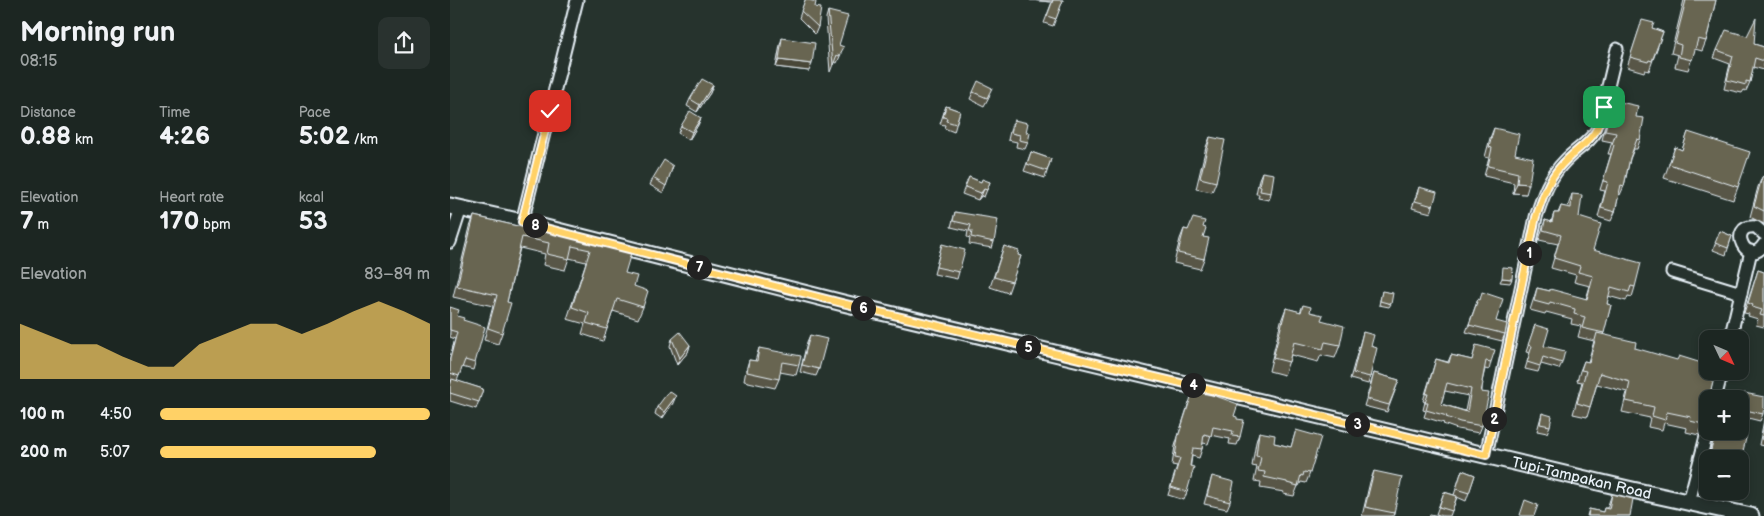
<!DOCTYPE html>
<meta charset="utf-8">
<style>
body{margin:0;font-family:"Balsamiq Sans",sans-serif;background:#29322f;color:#f1f3f6;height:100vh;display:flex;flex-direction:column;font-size:19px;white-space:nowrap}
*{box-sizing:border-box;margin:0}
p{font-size:16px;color:#a0a5a5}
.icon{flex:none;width:28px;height:28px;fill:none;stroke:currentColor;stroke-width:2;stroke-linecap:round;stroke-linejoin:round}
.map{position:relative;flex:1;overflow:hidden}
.panel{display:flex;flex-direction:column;background:#1c2622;width:450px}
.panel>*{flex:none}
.needle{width:32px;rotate:134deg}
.controls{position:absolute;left:1249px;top:330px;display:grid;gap:10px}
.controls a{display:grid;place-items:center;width:50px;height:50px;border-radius:10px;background:#1c2622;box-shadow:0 2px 8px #0003,0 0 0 1px #3a4340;font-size:25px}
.pin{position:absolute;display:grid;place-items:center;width:42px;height:42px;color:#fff;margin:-21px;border-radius:10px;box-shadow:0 2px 8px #0006}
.km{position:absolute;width:25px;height:25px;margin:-12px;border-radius:50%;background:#222;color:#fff;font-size:14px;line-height:25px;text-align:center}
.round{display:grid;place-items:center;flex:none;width:52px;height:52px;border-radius:10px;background:#29322f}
.summary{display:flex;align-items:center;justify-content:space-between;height:85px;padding:0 20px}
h1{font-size:28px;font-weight:800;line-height:38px}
.stats{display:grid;grid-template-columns:repeat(3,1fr);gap:8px;height:85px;padding:5px 20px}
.stats div{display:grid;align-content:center}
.stats b{font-size:25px;font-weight:800}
.stats small{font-size:14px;font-weight:400}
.stats p{font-size:14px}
.chart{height:140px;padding:10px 20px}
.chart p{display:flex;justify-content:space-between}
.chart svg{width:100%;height:90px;margin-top:5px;fill:#ffd166;opacity:.7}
ul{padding:0 20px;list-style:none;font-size:16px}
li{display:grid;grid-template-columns:80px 60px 1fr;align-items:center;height:38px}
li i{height:12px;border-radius:6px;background:#ffd166}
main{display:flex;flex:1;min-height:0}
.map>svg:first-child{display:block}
</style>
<main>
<section class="panel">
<div class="summary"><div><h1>Morning run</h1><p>08:15</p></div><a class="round"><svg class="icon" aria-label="share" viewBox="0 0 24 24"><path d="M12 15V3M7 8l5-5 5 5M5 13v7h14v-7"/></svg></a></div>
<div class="stats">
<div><p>Distance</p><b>0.88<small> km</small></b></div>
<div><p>Time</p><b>4:26</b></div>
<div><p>Pace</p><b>5:02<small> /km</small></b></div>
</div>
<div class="stats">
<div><p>Elevation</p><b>7<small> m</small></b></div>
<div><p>Heart rate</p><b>170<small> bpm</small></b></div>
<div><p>kcal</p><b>53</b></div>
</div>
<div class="chart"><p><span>Elevation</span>83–89 m</p>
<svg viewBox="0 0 160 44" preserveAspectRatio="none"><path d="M0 44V17L10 22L20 27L30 27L40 33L50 38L60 38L70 27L80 22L90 17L100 17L110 22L120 17L130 11L140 6L150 11L160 17V44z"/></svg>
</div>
<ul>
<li><b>100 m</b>4:50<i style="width:100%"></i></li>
<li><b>200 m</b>5:07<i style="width:80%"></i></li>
</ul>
</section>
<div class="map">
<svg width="1314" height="516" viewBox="0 0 1314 516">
<rect width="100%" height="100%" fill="#26332d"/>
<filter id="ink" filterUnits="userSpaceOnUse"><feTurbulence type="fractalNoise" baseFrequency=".02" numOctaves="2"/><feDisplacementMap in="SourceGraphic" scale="10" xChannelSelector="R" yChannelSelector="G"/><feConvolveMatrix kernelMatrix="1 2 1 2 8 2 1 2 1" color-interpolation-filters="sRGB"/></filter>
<g filter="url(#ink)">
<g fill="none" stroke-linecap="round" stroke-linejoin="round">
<defs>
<g id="minor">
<path d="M72 222 127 0"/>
<path d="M1314 234 1306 227C1275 224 1298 270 1314 244"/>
<path d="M0 242 11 208"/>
<path d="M1222 272 1291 293"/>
<path d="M1280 339 1301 251"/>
<path d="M1265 399 1272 371"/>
<path d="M1036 455 1086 217C1093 196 1099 177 1115 161 1126 149 1140 143 1148 128L1167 49"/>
<path d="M1239 502 1258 429"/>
</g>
<g id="major">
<path id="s1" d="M0 206 72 222 393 303 1178 489 1301 516"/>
</g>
</defs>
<use href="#minor" stroke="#e8f1f8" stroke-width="15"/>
<use href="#major" stroke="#e8f1f8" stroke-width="19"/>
<use href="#minor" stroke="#26332d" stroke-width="11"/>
<use href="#major" stroke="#26332d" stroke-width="15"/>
</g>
<g fill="#595746" stroke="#e8f1f8" fill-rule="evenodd">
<path d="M355 0 365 7 368 27 365 34 349 18Z"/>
<path d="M580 0H613L603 26 594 23 602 2Z"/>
<path d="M1234 0H1266L1256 41 1252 51 1245 49 1238 70 1225 67 1228 55 1221 53Z"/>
<path d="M378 11 389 45 391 54 387 63 384 62 380 72 376 18Z"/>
<path d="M1202 28 1213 32 1199 71 1195 70 1194 72 1177 67 1189 30Z"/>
<path d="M332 38 359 71 326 67 330 45Z"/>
<path d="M1304 44 1314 47V70L1303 67 1300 82 1296 91 1294 90 1292 93 1274 89 1280 64 1264 58 1267 50Z"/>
<path d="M263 85 260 93 247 112 237 106 240 99Z"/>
<path d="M523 92 540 95 534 106 520 99Z"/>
<path d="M1164 97 1186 117 1190 140 1187 149H1184L1180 159 1174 186 1170 195 1169 194 1165 212 1161 221 1148 217 1155 191 1150 190 1161 154H1158L1162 142 1152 140 1161 106Z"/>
<path d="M496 106 510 111 504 132 494 128 495 125 490 124Z"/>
<path d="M251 118 248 125 239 140 228 133 231 126Z"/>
<path d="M564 120 576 132 578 142 575 149 566 147 567 142 558 140 561 127Z"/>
<path d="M1044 128 1065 154 1076 194 1063 193 1064 183 1034 176 1039 158 1035 157 1040 138Z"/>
<path d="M1238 132 1288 187 1283 200 1214 178 1225 147 1232 150Z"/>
<path d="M760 137 766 182 762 192 746 189 756 147Z"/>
<path d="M581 152 601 159 595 178 574 171Z"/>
<path d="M223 166 213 193 200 185 203 178Z"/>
<path d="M812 172 821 193 819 200 808 198 809 194H806L809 179Z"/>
<path d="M1314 176V224L1300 217 1308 187 1312 177Z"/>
<path d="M519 177 531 182H540L534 197 531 196 528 200 512 194Z"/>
<path d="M969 187 983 206 981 213 962 208Z"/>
<path d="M1122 194 1129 217 1143 250 1185 287 1182 297 1178 296 1176 301 1158 296 1157 304 1161 305 1153 335 1185 348 1253 424 1249 435 1236 432 1237 428 1214 423 1212 430 1198 427 1200 418 1172 412 1177 392 1147 384 1137 417 1123 414 1132 382 1127 381 1130 371 1134 361 1138 362 1144 341 1128 337 1131 326 1121 324 1122 319 1096 312 1095 314 1080 310 1087 288 1136 299 1140 286 1124 282 1126 275 1101 268 1108 244 1089 240 1095 220 1101 222 1104 213H1108L1111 206 1118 208 1119 203Z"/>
<path d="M505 212 544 242 542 248 519 244 520 238 517 237 518 231 501 227Z"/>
<path d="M24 216 89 231 90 227 136 237 175 273 184 286 193 307 188 319 163 311 153 341 132 334 135 324 117 319 136 262 119 258 115 270 93 265 95 254 70 248 57 302 52 333 48 344 34 340 43 306 3 297 20 227Z"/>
<path d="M753 227 754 259 750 269 724 263 730 239 734 229 738 230Z"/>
<path d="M1270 231 1282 236 1276 255 1263 250Z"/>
<path d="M492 244 509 272 507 279 484 274Z"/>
<path d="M554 246 568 255 571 256 558 293 540 287Z"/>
<path d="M1308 270 1314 272V327L1306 325 1308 319 1298 316 1299 314 1294 313Z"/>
<path d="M932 291 941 304 939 307 929 305Z"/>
<path d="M1028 299 1046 321 1055 334 1052 341 1016 332Z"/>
<path d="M853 305 860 312 871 320 890 345 885 358 871 355 868 362 841 355 834 375 819 371 831 321 836 308 850 312Z"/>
<path d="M0 307 7 316 13 320 25 363 23 370 12 367 7 381 33 389 26 409 0 401V385L1 381H0V357L5 339 0 337Z"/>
<path d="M1085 325 1094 346 1112 363 1109 369 1091 364 1088 372 1075 369 1080 353 1076 352Z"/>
<path d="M913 332 921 346 920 377 918 384 900 379Z"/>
<path d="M360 335 369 369 366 376 350 372 357 342Z"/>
<path d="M222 339 240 345 238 352 227 365 220 346Z"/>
<path d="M1026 345 1041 362 1039 370 1035 369 1032 382V426L1029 433 1007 429 993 424 994 423 974 417 976 411 973 410 975 402 973 401 986 359 998 362 1001 355 1022 360ZM995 391 1018 396 1015 411 991 404Z"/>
<path d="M309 348 349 365 346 375 330 372 329 379 325 388 294 381 296 370 299 360 305 361Z"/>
<path d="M924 373 949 380 937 412 914 406Z"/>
<path d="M1294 393 1313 414 1310 421 1290 416V408Z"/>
<path d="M739 402 784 416 787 419 790 437 787 445 779 444 780 439 761 435 758 444 753 443 752 449 749 458 742 456 737 492 734 500 718 495 727 466 722 465 725 446Z"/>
<path d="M223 403 212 419 205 414 207 407Z"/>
<path d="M1092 413 1100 426 1097 433 1087 431Z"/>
<path d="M1314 420V446L1309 445Z"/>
<path d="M846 430 860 473 856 483 851 482 849 486H848L844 496 833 494 834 492 810 488 811 482 804 481 807 467 802 466 806 442 809 432 824 443 841 447Z"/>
<path d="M1266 431H1285L1290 459H1258Z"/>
<path d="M1258 461V469L1256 468Z"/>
<path d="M1012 470 1025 475 1016 501 1007 497 1000 516H993L986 514 994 492 1004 495Z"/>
<path d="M924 471 944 513 943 516H912L920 482Z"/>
<path d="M762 476 780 502 777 509 754 504Z"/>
<path d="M1162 494 1180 516H1137L1139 509 1153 512 1154 508H1157Z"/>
</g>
<g fill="#484739" stroke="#e8f1f8">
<path d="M580 0H603L602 2Z"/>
<path d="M329 60 362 64 359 71 326 67Z"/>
<path d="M263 85 260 93 247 112 250 105Z"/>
<path d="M251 118 248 125 239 140 242 132Z"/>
<path d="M1067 183 1079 184 1076 194 1063 193Z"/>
<path d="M534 189 531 196 528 200 531 193Z"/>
<path d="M1052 278 1062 279 1060 283 1050 282Z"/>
<path d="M240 345 238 352 227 365 230 358Z"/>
<path d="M226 396 223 403 212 419 214 412Z"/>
</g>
<g fill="#676551" stroke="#e8f1f8" fill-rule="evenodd">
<path d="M355 0H359L366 2 365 7 371 8 368 27 351 11Z"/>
<path d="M603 0H613L606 19 597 16Z"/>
<path d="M1236 0H1266L1256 41 1248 39 1242 60 1229 57 1231 45 1225 43Z"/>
<path d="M378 11 398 16 389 45 394 47 389 56 387 55 383 65Z"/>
<path d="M1306 18 1304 44 1314 47V61L1305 58 1300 82 1296 81V85L1277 80 1283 56 1267 50 1276 30 1297 36Z"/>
<path d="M1192 20 1204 23 1202 28 1213 32 1202 61 1199 60 1198 62 1180 57Z"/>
<path d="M332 38 365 43 362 64 329 60Z"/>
<path d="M252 79 263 85 250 105 240 99Z"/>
<path d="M528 81 542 88 537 98 523 92Z"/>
<path d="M1164 97 1171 98 1170 102 1188 106 1186 117 1194 118 1190 140 1187 139 1180 158 1174 186 1171 185 1165 212 1151 208 1158 182 1153 181 1164 145 1162 144 1166 133 1155 131Z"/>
<path d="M496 106 510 111 506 124 496 121 497 118 493 117Z"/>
<path d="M240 111 251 118 242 132 231 126Z"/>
<path d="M564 120 578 123 576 132 580 133 578 142 569 140 570 135 561 133Z"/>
<path d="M1044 128 1069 134 1065 154 1083 158 1079 184 1067 183 1068 173 1038 166 1042 148 1039 147Z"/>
<path d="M1238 132 1300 152 1288 187 1219 164 1225 147 1232 150Z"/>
<path d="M760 137 775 140 766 182 750 178Z"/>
<path d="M581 152 601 159 597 171 577 164Z"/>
<path d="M214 160 223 166 216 186 203 178Z"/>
<path d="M812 172 824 174 821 193 810 191 811 187 809 186Z"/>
<path d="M1314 176V211L1304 206 1312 177Z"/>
<path d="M519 177 531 182 532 179 540 182 537 190 534 189 531 193 515 187Z"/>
<path d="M969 187 987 192 983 206 965 201Z"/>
<path d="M1122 194 1132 195 1129 217 1151 224 1143 250 1191 263 1185 287 1181 286 1179 292 1161 287 1157 304 1161 305 1154 333 1132 328 1135 317 1124 314 1125 309 1100 302 1099 305 1084 301 1087 288 1100 291V289L1137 299 1143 276 1128 272 1130 266 1104 258 1111 235 1093 230 1095 220 1102 222 1104 213H1109L1111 206 1121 208Z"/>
<path d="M505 212 548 219 544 242 521 237 522 231H519L521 225 503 221Z"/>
<path d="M24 216 89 231 90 227 136 237 181 253 175 273 187 276 184 286 198 291 193 307 167 299 157 329 136 323 139 313 122 307 140 250 122 246 119 259 97 254 99 243 72 237 57 302 61 303 52 333 38 328 47 295 7 286Z"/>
<path d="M743 218 755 221 753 227 756 228 753 237 759 238 754 259 728 253 734 229 738 230Z"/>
<path d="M1270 231 1282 236 1278 248 1265 243Z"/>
<path d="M492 244 515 250 509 272 486 267Z"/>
<path d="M554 246 569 251 568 255 571 256 562 282 544 277Z"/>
<path d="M1053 267 1063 268 1062 279 1052 278Z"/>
<path d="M1308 270 1314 272V316L1310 315 1312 310 1302 307 1303 305 1298 303Z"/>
<path d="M932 291 943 293 941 304 930 301Z"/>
<path d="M1032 292 1053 299 1046 321 1057 324 1055 334 1019 325 1028 299 1030 300Z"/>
<path d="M853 305 861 307 860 312 873 315 871 320 894 326 890 345 875 342 873 349 844 342 839 362 823 358 836 308 851 312Z"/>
<path d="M0 307 9 310 7 316 14 318 13 320 35 327 25 363 15 360 9 376 0 373V359L7 332 0 330Z"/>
<path d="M1085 325 1099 329 1094 346 1115 351 1112 363 1093 357 1090 366 1077 362 1082 346 1078 345Z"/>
<path d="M230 332 240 345 230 358 222 339Z"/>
<path d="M913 332 924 335 921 346 927 348 920 377 903 373Z"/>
<path d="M1147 333 1186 342 1185 348 1227 360 1229 356 1258 365V371H1265L1259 399H1258V404L1253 424 1240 421 1241 417 1217 412 1215 420 1202 416 1204 407 1176 401 1180 382 1150 373 1140 407 1127 403 1136 371 1131 370 1134 361 1139 362Z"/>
<path d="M360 335 377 339 369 369 352 365Z"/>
<path d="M1026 345 1045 350 1041 362 1036 361 1032 382 1033 383 1031 392 1039 393 1032 426 1010 422 996 417 997 416 976 410 978 403H975L978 394H976L986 359 999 363 1001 355 1022 360ZM997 383 1021 389 1017 412 991 404Z"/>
<path d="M309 348 351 356 349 365 332 362 329 379 297 372 299 360 307 361Z"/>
<path d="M924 373 949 380 939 405 917 399Z"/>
<path d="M2 379 33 389 29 402 0 393V386Z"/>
<path d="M219 391 226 396 214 412 207 407Z"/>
<path d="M746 392 763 395 788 404 784 416 787 417V419L794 420 790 437 782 436 783 431 763 427 761 436 754 434 752 449 743 448 740 466 744 467 737 492 721 487 730 458 725 457 728 437 742 394 745 395Z"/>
<path d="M1294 393 1314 397V407L1313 414 1291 409Z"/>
<path d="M1092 413 1102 416 1100 426 1090 424Z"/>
<path d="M1314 423V440L1311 439Z"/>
<path d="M846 430 871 437 860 473 854 472 853 476 851 475 848 486 837 483V482L814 477 815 472 808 471 811 457 806 456 809 432 825 435 824 443 841 447Z"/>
<path d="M1266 431H1285L1297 434 1290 464V459H1263L1259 458Z"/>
<path d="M1012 470 1025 475 1019 493 1006 489Z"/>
<path d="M924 471 952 477 944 513 915 507Z"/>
<path d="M762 476 784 482 780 502 757 496Z"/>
<path d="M994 492 1007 496 1002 511 989 507Z"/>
<path d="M1162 494 1183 499 1180 516H1138L1139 509 1153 512 1154 508 1159 509Z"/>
<path d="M1075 500 1088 505 1084 516H1073L1070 515Z"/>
<path d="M980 514 989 516H979Z"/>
</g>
</g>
<g fill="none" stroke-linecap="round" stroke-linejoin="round" filter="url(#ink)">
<defs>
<path id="route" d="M100 111 72 222 392 303 1036 455 1086 217C1092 200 1097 182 1109 168 1131 142 1146 145 1154 107"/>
</defs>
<use href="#route" stroke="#fff" stroke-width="10"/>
<use href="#route" stroke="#ffd166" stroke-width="6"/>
</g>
<g text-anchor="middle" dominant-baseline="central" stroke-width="4.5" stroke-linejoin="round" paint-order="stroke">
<g font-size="15" fill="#e8f1f8" stroke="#26332d">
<text stroke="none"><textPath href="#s1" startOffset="1164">Tupi-Tampakan Road</textPath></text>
</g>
</g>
</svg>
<div class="controls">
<a><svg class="needle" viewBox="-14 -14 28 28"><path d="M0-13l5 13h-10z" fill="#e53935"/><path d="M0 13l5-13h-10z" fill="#a0a5a5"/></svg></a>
<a>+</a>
<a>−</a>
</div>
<div class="pin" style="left:1154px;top:107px;background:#1e9e55"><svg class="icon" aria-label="arrive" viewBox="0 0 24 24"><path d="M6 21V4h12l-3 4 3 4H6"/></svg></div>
<div class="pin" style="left:100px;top:111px;background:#d93025"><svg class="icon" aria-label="check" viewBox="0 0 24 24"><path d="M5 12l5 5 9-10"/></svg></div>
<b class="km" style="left:1079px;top:253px">1</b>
<b class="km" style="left:1044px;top:419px">2</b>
<b class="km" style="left:907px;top:424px">3</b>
<b class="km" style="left:743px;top:385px">4</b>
<b class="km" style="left:578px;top:347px">5</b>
<b class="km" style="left:413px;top:308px">6</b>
<b class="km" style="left:249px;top:267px">7</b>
<b class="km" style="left:85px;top:225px">8</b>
</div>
</main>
